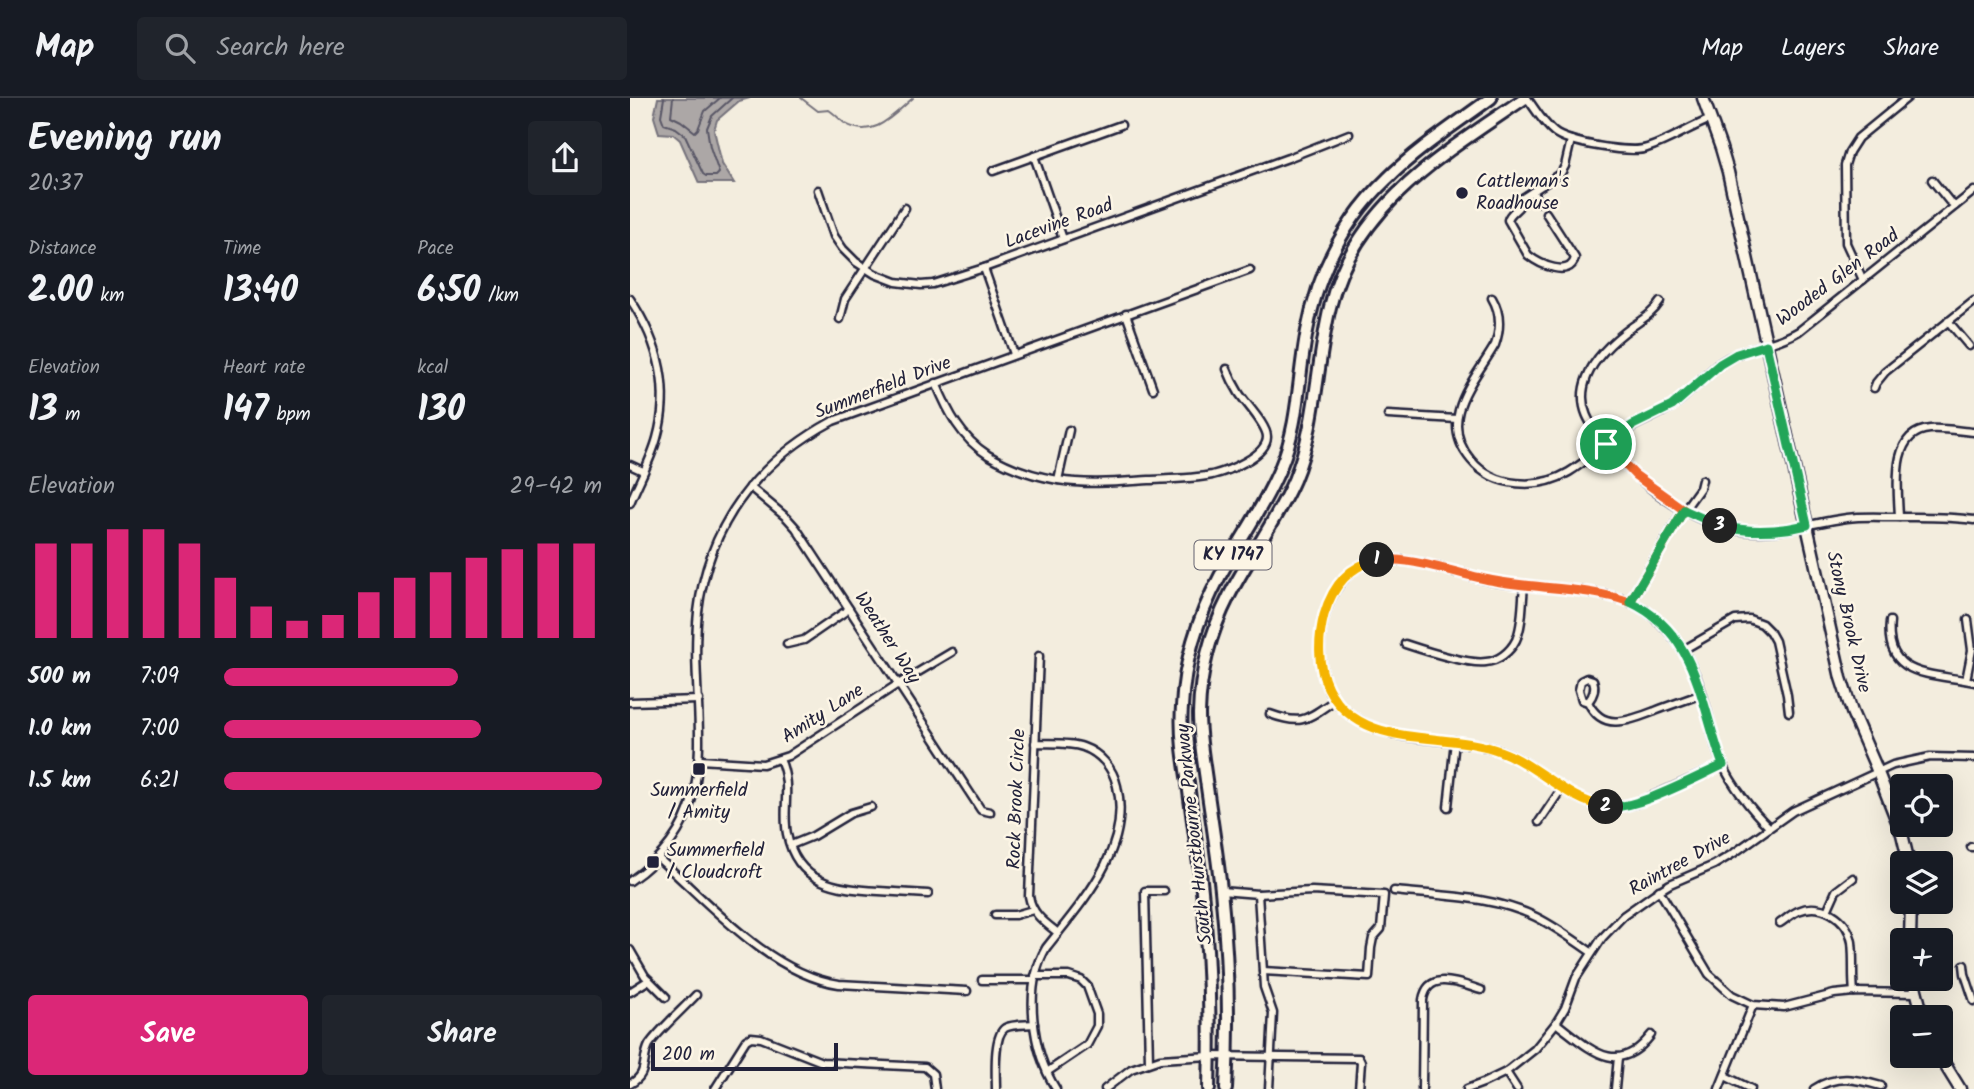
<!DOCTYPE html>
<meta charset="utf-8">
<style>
body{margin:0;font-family:Kalam,sans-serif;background:#20242c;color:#f1f3f6;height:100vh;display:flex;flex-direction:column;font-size:26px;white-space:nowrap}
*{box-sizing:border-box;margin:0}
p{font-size:23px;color:#9ea1a6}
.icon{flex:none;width:38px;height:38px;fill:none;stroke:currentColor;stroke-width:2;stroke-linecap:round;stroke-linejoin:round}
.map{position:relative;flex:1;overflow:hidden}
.panel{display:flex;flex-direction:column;background:#171b24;width:630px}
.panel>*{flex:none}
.fabs{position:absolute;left:1260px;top:676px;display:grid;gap:14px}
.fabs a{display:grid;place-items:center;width:63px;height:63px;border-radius:7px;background:#171b24;box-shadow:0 7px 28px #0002;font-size:35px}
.scale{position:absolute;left:21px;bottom:18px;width:187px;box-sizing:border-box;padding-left:7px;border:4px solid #22223b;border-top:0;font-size:19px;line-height:24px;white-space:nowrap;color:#22223b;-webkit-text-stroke:5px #fcf5e5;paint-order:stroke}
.pin{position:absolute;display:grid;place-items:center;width:60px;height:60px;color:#fff;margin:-30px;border:4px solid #fff;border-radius:50%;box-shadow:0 2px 7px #0007}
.km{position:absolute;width:35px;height:35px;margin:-18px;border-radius:50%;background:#222;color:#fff;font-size:19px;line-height:35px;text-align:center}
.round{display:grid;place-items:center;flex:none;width:74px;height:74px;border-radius:7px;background:#20242c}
.summary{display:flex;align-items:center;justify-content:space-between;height:119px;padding:0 28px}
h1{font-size:38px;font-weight:800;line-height:52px}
.stats{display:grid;grid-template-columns:repeat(3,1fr);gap:10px;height:119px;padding:7px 28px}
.stats div{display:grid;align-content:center}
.stats b{font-size:35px;font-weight:800}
.stats small{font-size:19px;font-weight:400}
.stats p{font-size:19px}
.chart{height:196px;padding:14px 28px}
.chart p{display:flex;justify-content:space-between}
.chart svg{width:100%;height:126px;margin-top:7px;stroke:#db2777;stroke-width:6}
.cta{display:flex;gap:14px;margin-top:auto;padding:14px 28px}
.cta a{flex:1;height:80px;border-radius:7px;background:#db2777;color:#fff;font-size:28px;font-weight:800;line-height:80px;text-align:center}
.cta a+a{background:#20242c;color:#f1f3f6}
ul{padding:0 28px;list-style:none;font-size:23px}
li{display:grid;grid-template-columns:112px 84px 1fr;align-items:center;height:52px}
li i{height:18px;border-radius:9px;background:#db2777}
header{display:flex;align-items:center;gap:42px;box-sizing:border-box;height:98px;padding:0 35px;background:#171b24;border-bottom:2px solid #363941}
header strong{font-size:33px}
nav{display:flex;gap:38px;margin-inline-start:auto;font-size:24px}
.search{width:490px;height:63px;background:#20242c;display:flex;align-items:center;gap:18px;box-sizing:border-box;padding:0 24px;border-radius:7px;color:#9ea1a6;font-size:26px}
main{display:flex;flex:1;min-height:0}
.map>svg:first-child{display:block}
</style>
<header>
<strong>Map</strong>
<div class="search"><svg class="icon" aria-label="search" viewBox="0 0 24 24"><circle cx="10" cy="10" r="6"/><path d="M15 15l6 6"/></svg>Search here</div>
<nav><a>Map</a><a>Layers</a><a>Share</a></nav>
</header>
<main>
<section class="panel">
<div class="summary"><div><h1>Evening run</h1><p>20:37</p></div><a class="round"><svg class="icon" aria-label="share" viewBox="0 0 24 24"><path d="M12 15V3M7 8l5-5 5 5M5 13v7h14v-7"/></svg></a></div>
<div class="stats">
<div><p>Distance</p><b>2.00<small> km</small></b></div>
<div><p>Time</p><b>13:40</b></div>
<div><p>Pace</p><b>6:50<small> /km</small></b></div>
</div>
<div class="stats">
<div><p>Elevation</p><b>13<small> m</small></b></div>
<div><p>Heart rate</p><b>147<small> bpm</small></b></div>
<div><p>kcal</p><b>130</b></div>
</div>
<div class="chart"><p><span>Elevation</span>29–42 m</p>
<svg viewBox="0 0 160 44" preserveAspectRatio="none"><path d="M5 44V11M15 44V11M25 44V6M35 44V6M45 44V11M55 44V23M65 44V33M75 44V38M85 44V36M95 44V28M105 44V23M115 44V21M125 44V16M135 44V13M145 44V11M155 44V11"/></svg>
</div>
<ul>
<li><b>500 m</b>7:09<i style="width:62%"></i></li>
<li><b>1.0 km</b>7:00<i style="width:68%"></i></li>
<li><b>1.5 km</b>6:21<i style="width:100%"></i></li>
</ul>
<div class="cta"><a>Save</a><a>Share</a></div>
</section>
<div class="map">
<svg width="1344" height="991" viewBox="0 0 1344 991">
<rect width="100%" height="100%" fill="#f3edde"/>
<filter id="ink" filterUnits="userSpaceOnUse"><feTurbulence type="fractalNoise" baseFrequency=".0143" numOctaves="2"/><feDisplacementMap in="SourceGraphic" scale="14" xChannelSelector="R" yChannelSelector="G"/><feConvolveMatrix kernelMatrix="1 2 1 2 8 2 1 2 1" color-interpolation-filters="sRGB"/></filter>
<g filter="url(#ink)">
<path fill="#aca7a6" stroke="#75727b" stroke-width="2" d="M28 0H120L109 3 87 22 84 32 92 66 104 85H69L50 42 43 36 29 35 24 19Z"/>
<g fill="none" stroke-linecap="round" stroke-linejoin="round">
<g stroke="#595766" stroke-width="2">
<path d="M34 0 31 18 34 26 46 30 55 37 73 76 76 78H86L89 75 80 49 77 30 82 18 102 0"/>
<path d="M43 0 41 18 51 23 65 34 68 31 75 13 90 0"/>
</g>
<path stroke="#75727b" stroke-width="2" d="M171 0 188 13 199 12C205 16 210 22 216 26 244 42 264 16 283 0"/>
<defs>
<g id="street">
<path d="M897 0C905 11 913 25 924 34 937 45 1001 56 1017 50 1039 43 1060 29 1081 21"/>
<path d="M404 58 433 141"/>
<path d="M363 73 491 27"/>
<path d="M1302 82 1319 103 1325 108"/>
<path d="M188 92 204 138 213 151 226 164 245 176 266 184 291 187 303 186 354 170 550 99 658 60 719 36"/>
<path d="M903 95 909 104"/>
<path d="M893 100C891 112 880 113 878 122L898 157C909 166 940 181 945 160L916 115"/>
<path d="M888 103 931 75 935 68 941 42"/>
<path d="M354 170 384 256"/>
<path d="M1233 182 1216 145 1215 67 1219 54 1228 40 1277 0"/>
<path d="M862 200C871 215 871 230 865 247 845 282 806 321 841 362 864 390 909 392 939 374 957 363 973 348 990 336 1007 324 1026 319 1042 308 1060 296 1073 278 1090 265 1115 248 1143 249 1169 233L1344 93"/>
<path d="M0 201C28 243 41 290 27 340 21 362 9 383 0 405"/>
<path d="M1030 204C1023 215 1013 221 1003 228 985 241 965 259 957 279 945 309 961 328 979 350 1019 396 1079 440 1143 433 1168 431 1192 423 1217 420 1232 418 1249 419 1264 419 1291 419 1318 418 1344 422"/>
<path d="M496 216 523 291"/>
<path d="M210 221 215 201 275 110"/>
<path d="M1318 223 1339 248"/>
<path d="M306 285C318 314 331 340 358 357 380 370 403 378 428 382 458 387 488 384 519 382 540 381 562 381 582 377 598 373 637 358 637 339 637 327 616 306 609 295 604 287 600 279 597 271"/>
<path d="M1244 290 1246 285 1255 274 1344 203"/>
<path d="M758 317 827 321"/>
<path d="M0 367 13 373"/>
<path d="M428 382 439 332"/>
<path d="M120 389 157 420 166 430 351 712 360 714"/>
<path d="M1269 419C1268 391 1259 334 1300 331 1314 330 1330 333 1344 334"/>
<path d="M1000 504 1049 419 1070 390 1072 382"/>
<path d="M1260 523C1254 581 1303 575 1344 584"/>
<path d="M157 546 174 542 219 511"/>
<path d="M775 546C793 552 838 567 856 564 868 563 880 554 886 542 893 527 892 505 894 488"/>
<path d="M1053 552 1105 522 1119 521 1132 526 1140 534 1145 543 1157 597 1159 614"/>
<path d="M409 558 399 798C402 816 414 824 428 835"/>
<path d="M1336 582 1342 552 1338 522"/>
<path d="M0 604 69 602"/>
<path d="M958 604 952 602 949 592 951 583 957 580 963 582C966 590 963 598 958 604 973 635 1000 622 1025 613 1040 607 1056 602 1072 596"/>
<path d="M640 616C673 628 677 621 705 602"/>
<path d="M405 645C420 646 439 644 453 649 470 655 483 670 487 688 502 751 452 804 416 850 393 890 402 953 426 991"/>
<path d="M150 661C162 689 152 710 157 736 167 786 207 791 249 793 266 794 282 795 298 796"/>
<path d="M70 662 133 666 158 658 268 586 322 554"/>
<path d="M1093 667 1007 705C946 722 920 670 868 652 825 638 775 647 734 625 724 620 712 612 705 602 675 563 690 478 742 463 772 455 834 478 866 484 908 490 952 490 992 501 1002 504 1012 510 1020 516 1050 539 1067 573 1076 609 1081 628 1084 647 1092 665 1101 686 1123 714 1139 729"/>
<path d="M818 709 825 643"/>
<path d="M909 724 932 690"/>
<path d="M161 747 183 738 221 715 241 709"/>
<path d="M1341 749H1344"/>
<path d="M28 760C78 804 140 876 209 886L337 893"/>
<path d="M0 783C103 712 57 616 68 514 78 427 127 364 203 323L620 172"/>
<path d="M1029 792 1079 876 1102 897 1123 907 1154 909 1204 896 1224 894 1286 895"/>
<path d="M591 793 628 796 682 793 754 797 751 831 743 840 741 850 739 879 633 873"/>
<path d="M764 793C812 798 863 798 906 819 926 829 944 842 961 854"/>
<path d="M628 796 634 889 643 915 639 991"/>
<path d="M1197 813 1206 793 1223 780"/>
<path d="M365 817H385L403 812"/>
<path d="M1150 825C1156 821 1161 816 1168 813 1191 803 1218 820 1222 844 1224 861 1222 877 1224 894"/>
<path d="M0 852 15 878 36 899"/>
<path d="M1334 867 1335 876 1344 903"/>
<path d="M405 878H439L451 882 457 888 467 916V928L457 947 417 974"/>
<path d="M352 882H404"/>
<path d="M0 894 19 882"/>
<path d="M926 925C959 950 987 981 1021 937"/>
<path d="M519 964 515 793H534"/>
<path d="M876 974 887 991"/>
<path d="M1095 978 1121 991"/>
<path d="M0 986C19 976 11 963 19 947 27 934 54 910 66 897"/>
<path d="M85 991 116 942 121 939 131 940 192 964 295 969 303 976 305 991"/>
<path d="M366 991C366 977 363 938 375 930 382 926 396 927 404 926"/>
<path d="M475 991 501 971 530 961 580 958 729 960 731 964 729 991"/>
<path d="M792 991 793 902C798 871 831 886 851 892"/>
<path d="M837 991 853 985 876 974 905 951 926 925 935 910 946 880 972 840 993 818 1024 796 1040 786 1084 767 1104 755 1163 713 1263 667 1300 659 1344 660"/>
<path d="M985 991 988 959"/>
<path d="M1089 991 1123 907"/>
<path d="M1184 991C1207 976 1226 981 1251 988"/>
</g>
<g id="secondary">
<path d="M1073 0 1091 50 1098 74 1211 580 1222 614 1245 667 1272 736 1279 765"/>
<path d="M1280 842 1281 803"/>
<path d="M1283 880 1293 919"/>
<path d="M1309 957 1330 991"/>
</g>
<g id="primary">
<path d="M579 991C581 921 579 852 571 783 567 750 562 718 558 685 554 660 550 634 552 609 554 562 568 519 590 478 610 441 635 407 651 368 669 326 668 278 677 233 688 175 714 122 757 81 788 50 826 26 861 0"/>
<path d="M596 991C600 925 598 858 591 792 587 755 581 718 576 682 573 660 569 638 569 616 570 575 580 535 599 498 619 459 646 423 664 382 687 327 686 266 700 209 724 108 816 54 895 0"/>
</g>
</defs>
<use href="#street" stroke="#22223b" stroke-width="11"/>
<use href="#secondary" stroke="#22223b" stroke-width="15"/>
<use href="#primary" stroke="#22223b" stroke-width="16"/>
<use href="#street" stroke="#fcf5e5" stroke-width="6"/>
<use href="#secondary" stroke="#fcf5e5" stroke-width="10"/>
<use href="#primary" stroke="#fcf5e5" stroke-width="10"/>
</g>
</g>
<g fill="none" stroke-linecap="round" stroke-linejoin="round" filter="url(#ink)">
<defs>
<path id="split-1" d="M747 462C781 458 830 477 865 483 908 491 958 489 1000 504L1054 412 1005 377 976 346"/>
<path id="split-2" d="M747 462C718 468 702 490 694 517 688 540 687 568 698 590 731 655 817 631 872 654 909 668 936 702 976 709"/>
<path id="split-3" d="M976 709C1007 712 1062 681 1093 667 1070 606 1068 535 1000 504L1054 412 1090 428"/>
<path id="split-4" d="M976 346 1003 327 1042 308 1090 266 1107 256 1136 247 1177 427C1147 434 1120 435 1090 428"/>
</defs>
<use href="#split-1" stroke="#fff" stroke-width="14"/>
<use href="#split-2" stroke="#fff" stroke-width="14"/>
<use href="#split-3" stroke="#fff" stroke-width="14"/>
<use href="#split-4" stroke="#fff" stroke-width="14"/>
<use href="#split-1" stroke="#f0652b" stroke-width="9"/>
<use href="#split-2" stroke="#f5b400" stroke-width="9"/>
<use href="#split-3" stroke="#22a559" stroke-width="9"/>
<use href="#split-4" stroke="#22a559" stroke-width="9"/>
</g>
<g fill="#22223b" stroke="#fcf5e5" stroke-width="2.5">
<circle cx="832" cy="95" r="7"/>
<rect x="62" y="664" width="14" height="14" rx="3.5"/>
<rect x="16" y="757" width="14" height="14" rx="3.5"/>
</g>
<g text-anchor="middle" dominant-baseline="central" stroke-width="5" stroke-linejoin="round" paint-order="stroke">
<rect fill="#fcf5e5" stroke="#63616e" stroke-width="2" x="564.5" y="442.5" width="77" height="29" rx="5"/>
<g font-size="18" font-weight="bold" fill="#22223b">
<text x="603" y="457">KY 1747</text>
</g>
<g font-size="19" fill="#22223b" stroke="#fcf5e5" text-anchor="start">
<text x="846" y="84">Cattleman's<tspan x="846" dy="22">Roadhouse</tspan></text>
<text x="69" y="693" text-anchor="middle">Summerfield<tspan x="69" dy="22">/ Amity</tspan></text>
<text x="37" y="753">Summerfield<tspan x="37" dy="22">/ Cloudcroft</tspan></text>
</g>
<g font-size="19" fill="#22223b" stroke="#fcf5e5">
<text transform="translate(429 126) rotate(-20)">Lacevine Road</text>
<text transform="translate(1208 180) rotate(-37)">Wooded Glen Road</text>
<text transform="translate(253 290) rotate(-21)">Summerfield Drive</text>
<text transform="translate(1218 524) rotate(77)">Stony Brook Drive</text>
<text transform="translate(257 540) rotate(57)">Weather Way</text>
<text transform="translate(193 616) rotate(-33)">Amity Lane</text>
<text transform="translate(387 701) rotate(-88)">Rock Brook Circle</text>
<text transform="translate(565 736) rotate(-96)">South Hurstbourne Parkway</text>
<text transform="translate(1050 766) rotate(-29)">Raintree Drive</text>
</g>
</g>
</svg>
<div class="fabs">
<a><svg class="icon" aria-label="locate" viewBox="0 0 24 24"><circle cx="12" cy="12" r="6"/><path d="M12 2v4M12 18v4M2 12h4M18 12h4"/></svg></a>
<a><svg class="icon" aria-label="layers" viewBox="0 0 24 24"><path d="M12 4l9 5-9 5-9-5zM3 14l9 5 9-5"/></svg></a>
<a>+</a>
<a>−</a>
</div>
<div class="scale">200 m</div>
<div class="pin" style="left:976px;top:346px;background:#1e9e55"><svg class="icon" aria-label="arrive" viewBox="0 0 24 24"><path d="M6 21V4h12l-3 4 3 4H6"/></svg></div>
<b class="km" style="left:747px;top:462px">1</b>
<b class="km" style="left:976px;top:709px">2</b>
<b class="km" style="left:1090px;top:428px">3</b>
</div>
</main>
